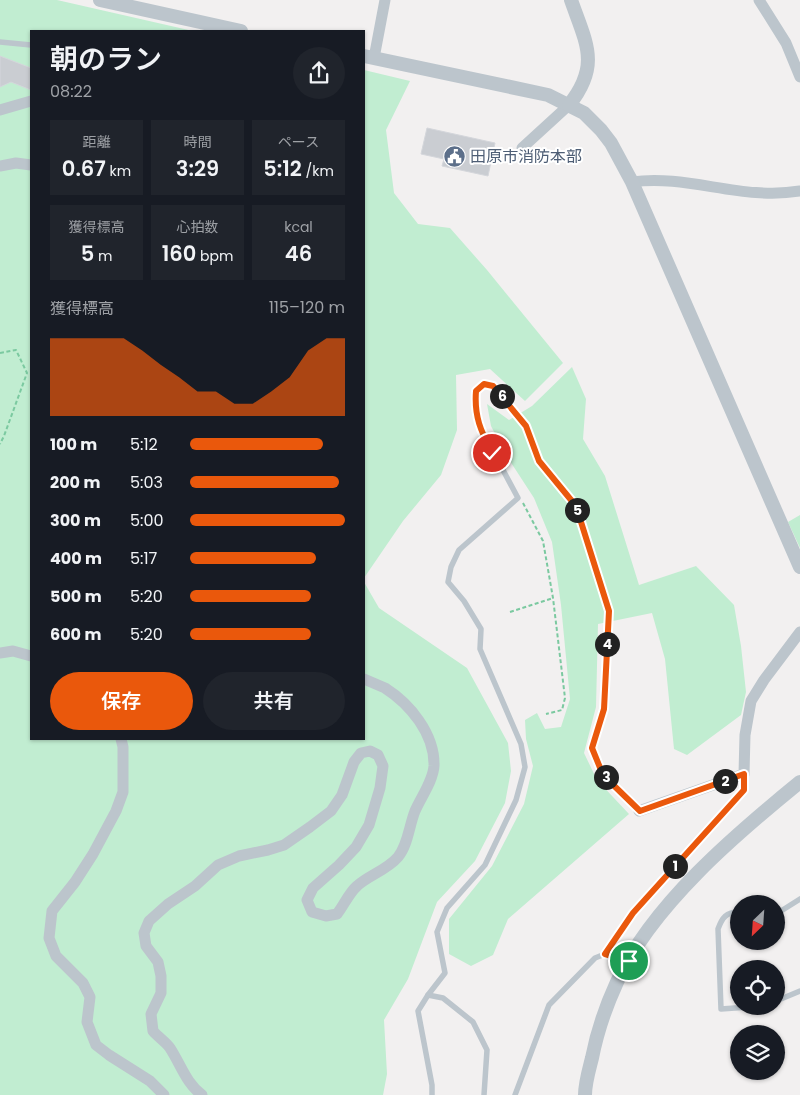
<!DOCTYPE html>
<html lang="ja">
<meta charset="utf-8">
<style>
body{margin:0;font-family:Poppins,"Noto Sans JP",sans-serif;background:#20242c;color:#f1f3f6;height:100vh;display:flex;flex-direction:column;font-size:19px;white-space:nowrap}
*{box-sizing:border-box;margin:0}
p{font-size:16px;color:#9ea1a6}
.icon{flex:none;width:28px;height:28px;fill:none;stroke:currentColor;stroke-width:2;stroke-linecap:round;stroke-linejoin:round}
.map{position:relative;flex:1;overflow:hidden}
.sheet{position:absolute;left:30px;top:30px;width:335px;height:710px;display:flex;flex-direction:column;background:#171b24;border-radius:0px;box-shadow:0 1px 4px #0004}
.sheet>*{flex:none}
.needle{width:32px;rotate:205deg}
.buttons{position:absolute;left:730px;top:895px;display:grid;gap:10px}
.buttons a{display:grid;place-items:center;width:55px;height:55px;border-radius:50%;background:#171b24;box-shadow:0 1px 4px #0004;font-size:25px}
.pin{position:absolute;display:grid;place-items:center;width:42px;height:42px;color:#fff;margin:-21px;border:2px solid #fff;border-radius:50%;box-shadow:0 1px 5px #0007}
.km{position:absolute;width:25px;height:25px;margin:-12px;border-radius:50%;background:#222;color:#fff;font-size:14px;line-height:25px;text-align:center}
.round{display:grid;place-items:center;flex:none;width:52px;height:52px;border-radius:26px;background:#20242c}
.overview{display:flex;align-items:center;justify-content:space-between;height:85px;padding:0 20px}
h1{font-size:28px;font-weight:600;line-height:38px}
.figures{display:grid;grid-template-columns:repeat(3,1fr);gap:8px;height:85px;padding:5px 20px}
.figures div{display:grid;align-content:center;border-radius:0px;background:#20242c;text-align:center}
.figures b{font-size:21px;font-weight:600}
.figures small{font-size:14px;font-weight:400}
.figures p{font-size:14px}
.chart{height:140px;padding:10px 20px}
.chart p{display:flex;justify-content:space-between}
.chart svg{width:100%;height:90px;margin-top:5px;fill:#ea580c;opacity:.7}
.button{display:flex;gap:10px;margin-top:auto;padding:10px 20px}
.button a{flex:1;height:58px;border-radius:30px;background:#ea580c;color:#fff;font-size:20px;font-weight:600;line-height:58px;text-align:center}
.button a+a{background:#20242c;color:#f1f3f6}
ul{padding:0 20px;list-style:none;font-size:16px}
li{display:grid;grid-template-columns:80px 60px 1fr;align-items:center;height:38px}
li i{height:12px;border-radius:6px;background:#ea580c}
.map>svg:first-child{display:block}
</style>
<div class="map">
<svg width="800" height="1095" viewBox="0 0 800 1095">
<rect width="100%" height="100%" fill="#f2f0f0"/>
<g fill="#c1edd1">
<path d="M0 0H57L193 31H31V739H364V582L379 608 467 668 508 743 511 771 505 803 475 861 437 902 408 979 384 1020 387 1074 383 1095H0Z"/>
<path d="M364 70 410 81 386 130 394 193 418 224 450 228 487 270 563 363 525 401 490 369 456 375 457 430 441 475 403 521 364 578Z"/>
<path d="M572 367 586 399 583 439 605 476 639 585 696 566 734 605 741 646 746 692 741 715 687 755 674 749 665 659 652 613 598 624 596 707 584 753 597 780 629 814 508 919 493 955 471 966 449 954V919L492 866 524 804 533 766 526 739 525 720 537 713 545 729 561 727 570 699 561 605 552 542 534 498 506 455 491 426 487 404 509 420 532 406Z"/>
<path d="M800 515V548L788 522Z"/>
</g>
<g fill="#cacdd2" stroke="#d4d6db">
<path d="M0 56 31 68V90L11 82 0 87Z"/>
<path d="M427 128 495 143 488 176 442 166 444 159 421 154Z"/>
</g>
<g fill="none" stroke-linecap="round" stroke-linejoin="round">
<g stroke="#7bc9a0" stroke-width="2" stroke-dasharray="4 2.5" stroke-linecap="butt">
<path d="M0 353 16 350 27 373 4 436 0 444"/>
<path d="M523 503 543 541 553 598 565 698 562 710 546 714"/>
<path d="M510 612 553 598"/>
</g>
<g stroke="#bcc5cc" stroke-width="5.5">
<path d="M0 42 31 45"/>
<path d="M776 911H781L800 899"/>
<path d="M739 912C726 912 722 918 718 929L721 1009 763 1006"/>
<path d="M605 954 633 913 744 790V774"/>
<path d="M428 995 445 973 437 932 447 908 485 865 516 800 525 767 521 744 480 649 481 629 464 601 448 582 451 567 459 550 518 498 480 427 475 407 476 391 484 384 493 387 500 394 526 427 539 461 576 506 609 611 604 709 592 749 603 775 639 811"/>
<path d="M776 1001 800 991"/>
<path d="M432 1095V1085L418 1011 428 995 443 998 473 1022 487 1050 484 1095"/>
<path d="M515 1095 549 1005 595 958 605 954 627 961"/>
</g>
<g stroke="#bcc5cc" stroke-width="11">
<path d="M759 0 786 43 800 77"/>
<path d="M374 58 385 0"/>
<path d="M0 110 31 101"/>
<path d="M522 148 569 105"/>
<path d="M0 166 16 163 31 165"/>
<path d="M632 182C688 174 742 201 800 191"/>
<path d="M0 653 13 651 31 656"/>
<path d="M121 739 123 747V792L116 811 93 854 75 882 52 911 49 938 56 956 83 983 90 997 87 1022 96 1045 109 1055 150 1081 164 1095"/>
<path d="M639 811 744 774 745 735 751 701 764 680 800 632"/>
<path d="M202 1095C186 1083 181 1065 170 1048 166 1042 158 1037 153 1031L151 1014 161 993V976L158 962 146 946 144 933 149 921 168 904 195 886 218 865 239 856 268 850 284 845 310 827 331 811 342 795 354 762 361 753 370 751 378 755 383 766 380 788 369 825 356 847 339 865 313 888 307 900 312 912 326 916 337 914C344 905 349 893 357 886 369 875 387 870 398 857 408 845 409 826 415 811 421 797 433 781 434 766 435 734 410 704 385 688 378 685 371 682 364 679"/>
</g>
<g stroke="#bcc5cc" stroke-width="14">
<path d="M100 0 241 31"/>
<path d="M364 56 548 95 584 113 601 130 611 143 632 182 800 567"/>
<path d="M569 105C601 65 586 43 571 0"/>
<path d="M585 1095C585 1083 589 1070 592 1058 597 1032 606 1006 617 982 651 906 736 834 800 782"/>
</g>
</g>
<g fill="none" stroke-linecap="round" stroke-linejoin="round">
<defs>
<path id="route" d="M492 453C481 431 474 417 476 391L484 384 493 386 526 426 539 461 576 506 609 611 604 709 592 748 603 775 640 811 744 774V790L633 913 605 954 629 961"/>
</defs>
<use href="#route" stroke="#fff" stroke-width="10"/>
<use href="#route" stroke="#ea580c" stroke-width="6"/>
</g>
<defs>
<symbol id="civic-disc" viewBox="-11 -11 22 22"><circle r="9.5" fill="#5c6f8a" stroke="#fff"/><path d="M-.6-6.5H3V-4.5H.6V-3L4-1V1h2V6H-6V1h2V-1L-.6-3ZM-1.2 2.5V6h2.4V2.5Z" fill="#fff"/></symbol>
</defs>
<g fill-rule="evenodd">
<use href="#civic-disc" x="442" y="144" width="25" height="25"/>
</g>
<g text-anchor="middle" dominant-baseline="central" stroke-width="4" stroke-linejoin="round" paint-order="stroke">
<g font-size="16" fill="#4e5e75" stroke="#fff" text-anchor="start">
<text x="470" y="156">田原市消防本部</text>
</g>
</g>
</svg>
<div class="buttons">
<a><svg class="needle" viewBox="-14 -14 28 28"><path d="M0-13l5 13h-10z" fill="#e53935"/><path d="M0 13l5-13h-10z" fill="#9ea1a6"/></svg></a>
<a><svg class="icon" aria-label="locate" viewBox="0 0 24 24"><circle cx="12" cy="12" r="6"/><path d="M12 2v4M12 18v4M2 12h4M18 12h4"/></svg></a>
<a><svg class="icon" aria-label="layers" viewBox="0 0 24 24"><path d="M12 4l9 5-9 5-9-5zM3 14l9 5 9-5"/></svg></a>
</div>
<div class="pin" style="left:629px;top:961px;background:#1e9e55"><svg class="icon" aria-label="arrive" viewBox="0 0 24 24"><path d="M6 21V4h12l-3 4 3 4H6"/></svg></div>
<div class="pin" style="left:492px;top:453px;background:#d93025"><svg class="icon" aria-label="check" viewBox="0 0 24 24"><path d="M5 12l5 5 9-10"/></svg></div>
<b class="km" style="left:675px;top:866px">1</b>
<b class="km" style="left:725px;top:781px">2</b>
<b class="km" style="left:606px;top:777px">3</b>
<b class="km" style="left:607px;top:644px">4</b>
<b class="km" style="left:577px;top:510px">5</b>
<b class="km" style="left:502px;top:396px">6</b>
<section class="sheet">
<div class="overview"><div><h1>朝のラン</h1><p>08:22</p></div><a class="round"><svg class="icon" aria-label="share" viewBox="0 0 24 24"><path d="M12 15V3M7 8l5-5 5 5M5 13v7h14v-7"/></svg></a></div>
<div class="figures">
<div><p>距離</p><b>0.67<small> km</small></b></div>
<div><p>時間</p><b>3:29</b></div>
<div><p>ペース</p><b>5:12<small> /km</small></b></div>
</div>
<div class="figures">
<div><p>獲得標高</p><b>5<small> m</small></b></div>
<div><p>心拍数</p><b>160<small> bpm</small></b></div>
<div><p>kcal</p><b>46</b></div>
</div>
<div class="chart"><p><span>獲得標高</span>115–120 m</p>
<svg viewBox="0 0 160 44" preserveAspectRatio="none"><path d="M0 44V6L10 6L20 6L30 6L40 6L50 12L60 19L70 25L80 32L90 32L100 38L110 38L120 32L130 25L140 12L150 6L160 6V44z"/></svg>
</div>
<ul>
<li><b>100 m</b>5:12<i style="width:86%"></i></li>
<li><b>200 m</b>5:03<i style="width:96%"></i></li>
<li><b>300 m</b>5:00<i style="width:100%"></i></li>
<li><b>400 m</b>5:17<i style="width:81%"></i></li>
<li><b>500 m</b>5:20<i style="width:78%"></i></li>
<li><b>600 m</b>5:20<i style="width:78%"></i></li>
</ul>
<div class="button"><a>保存</a><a>共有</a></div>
</section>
</div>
